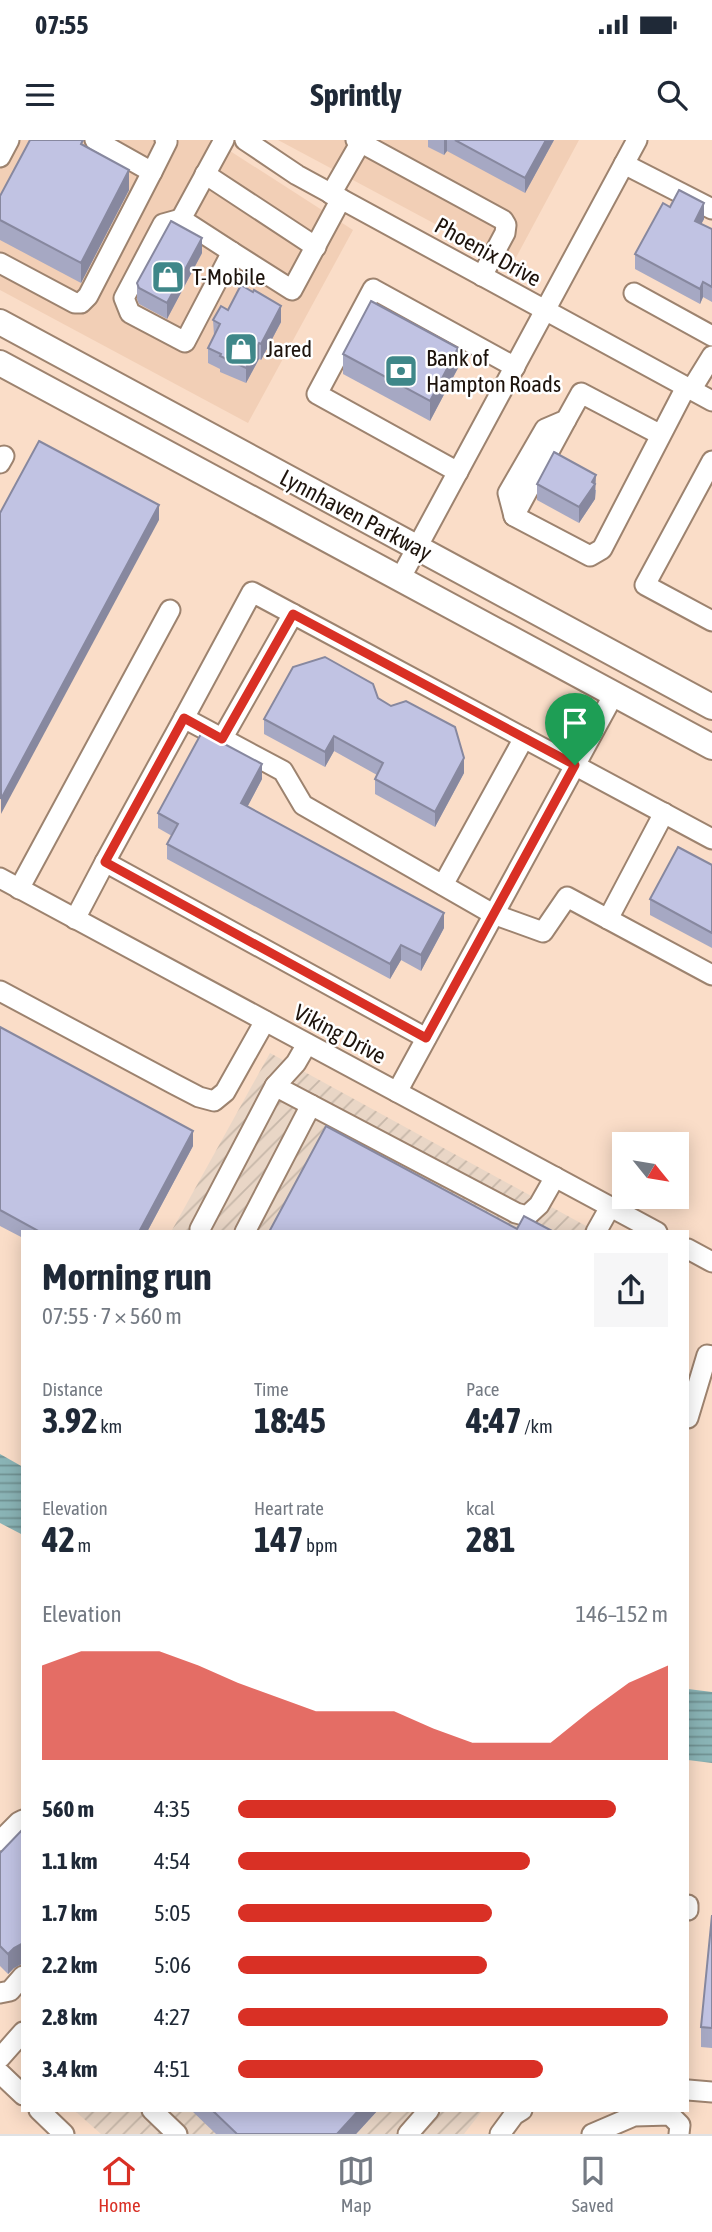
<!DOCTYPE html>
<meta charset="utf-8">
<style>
body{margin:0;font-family:"Asap Condensed",sans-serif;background:#f6f6f7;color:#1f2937;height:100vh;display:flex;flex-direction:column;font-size:26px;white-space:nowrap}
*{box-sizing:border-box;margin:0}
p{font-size:23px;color:#747a83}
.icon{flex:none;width:38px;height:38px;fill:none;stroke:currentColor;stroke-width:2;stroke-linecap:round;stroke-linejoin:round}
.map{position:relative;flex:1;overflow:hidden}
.panel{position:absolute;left:21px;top:1090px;width:668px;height:882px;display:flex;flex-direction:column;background:#fff;border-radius:0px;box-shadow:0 4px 18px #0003}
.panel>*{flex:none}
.needle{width:46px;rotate:120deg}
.fabs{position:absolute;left:612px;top:992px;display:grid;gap:14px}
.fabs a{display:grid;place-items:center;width:77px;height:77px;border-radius:0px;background:#fff;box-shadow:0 4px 18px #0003;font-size:35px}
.pin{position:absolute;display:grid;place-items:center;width:60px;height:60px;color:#fff;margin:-72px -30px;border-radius:50% 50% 50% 0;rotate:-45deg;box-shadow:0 0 7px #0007}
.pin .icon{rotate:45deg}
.round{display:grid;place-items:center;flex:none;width:74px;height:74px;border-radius:0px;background:#f6f6f7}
.head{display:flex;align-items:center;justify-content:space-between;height:119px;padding:0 21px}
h1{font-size:38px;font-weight:700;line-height:52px}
.metrics{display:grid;grid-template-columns:repeat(3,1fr);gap:10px;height:119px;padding:7px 21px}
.metrics div{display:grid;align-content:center}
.metrics b{font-size:35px;font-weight:700}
.metrics small{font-size:19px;font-weight:400}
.metrics p{font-size:19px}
.chart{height:196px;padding:14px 21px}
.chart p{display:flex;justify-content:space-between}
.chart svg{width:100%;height:126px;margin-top:7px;fill:#d93025;opacity:.7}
ul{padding:0 21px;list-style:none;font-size:23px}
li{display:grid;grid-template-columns:112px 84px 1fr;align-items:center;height:52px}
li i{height:18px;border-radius:9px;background:#d93025}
.status{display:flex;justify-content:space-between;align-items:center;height:49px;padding:0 35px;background:#fff;direction:ltr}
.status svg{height:19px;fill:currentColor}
header{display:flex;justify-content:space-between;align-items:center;height:91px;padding:0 21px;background:#fff;font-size:32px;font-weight:700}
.tab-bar{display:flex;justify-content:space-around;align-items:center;height:98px;border-top:2px solid #e0e1e3;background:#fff;font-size:19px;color:#747a83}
.tab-bar a{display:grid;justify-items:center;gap:4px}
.tab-bar .selected{color:#d93025}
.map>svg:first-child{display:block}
</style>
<div class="status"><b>07:55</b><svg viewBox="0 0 49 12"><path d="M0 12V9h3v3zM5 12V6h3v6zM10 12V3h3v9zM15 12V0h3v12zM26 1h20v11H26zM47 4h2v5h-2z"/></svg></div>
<header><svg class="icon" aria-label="menu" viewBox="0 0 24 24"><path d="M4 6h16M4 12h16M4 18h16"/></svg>Sprintly<svg class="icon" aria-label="search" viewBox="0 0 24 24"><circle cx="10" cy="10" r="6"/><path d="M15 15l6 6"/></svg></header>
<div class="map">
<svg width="712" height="1994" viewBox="0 0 712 1994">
<defs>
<pattern id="industrial-furrows" width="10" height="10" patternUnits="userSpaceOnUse" patternTransform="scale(1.75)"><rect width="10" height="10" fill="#e9d6c6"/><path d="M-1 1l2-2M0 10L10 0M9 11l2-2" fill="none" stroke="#c7b7a9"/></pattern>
<pattern id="water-rules" width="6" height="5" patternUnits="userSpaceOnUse" patternTransform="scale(1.75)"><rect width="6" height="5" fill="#8ab4b6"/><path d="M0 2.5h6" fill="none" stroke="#709192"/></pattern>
</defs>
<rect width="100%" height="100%" fill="#faddc8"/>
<g fill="#f2cfb6">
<path d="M0 0H213L353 90 248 283 0 150Z"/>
<path d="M278 0H579L512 125Z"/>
</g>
<g fill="url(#industrial-furrows)">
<path d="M270 913 597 1092H171Z"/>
<path d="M75 1971H482L464 1994H101Z"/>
</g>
<g fill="url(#water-rules)">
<path d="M0 1314 23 1327V1395L0 1383Z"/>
<path d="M688 1549 712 1552V1623L688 1620Z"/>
</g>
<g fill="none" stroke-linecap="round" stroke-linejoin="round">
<defs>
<g id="minor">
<path d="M95 0 152 32 167 2 165 0"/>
<path d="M224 0 181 79 232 112"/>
<path d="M245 0 297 35 712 261"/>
<path d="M356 0 503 80 506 85 505 93 482 136"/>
<path d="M0 17 9 0"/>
<path d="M624 24 712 69"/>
<path d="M205 34 316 107"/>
<path d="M331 54 362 0"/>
<path d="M181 79 163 84 124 158 130 173 185 202 232 112 292 150 341 59"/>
<path d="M0 123 75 163H81L88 156 152 32"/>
<path d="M634 153 712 196"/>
<path d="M691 250 712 216"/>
<path d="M661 295 581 253 566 280 545 289 508 353 514 376 590 416 602 409 686 247"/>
<path d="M712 321 645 445 712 481"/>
<path d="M0 323 4 316"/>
<path d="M458 332 317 254 373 149 515 227"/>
<path d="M514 376 566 280"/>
<path d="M400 439 637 0"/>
<path d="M184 578 252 452 712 699"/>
<path d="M222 599 293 474"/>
<path d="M105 722 184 578 283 631 303 665 493 774 543 792 567 757 712 835"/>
<path d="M0 738 657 1092"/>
<path d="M443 745 524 598"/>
<path d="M19 749 170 470"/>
<path d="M75 779 105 722 426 898"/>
<path d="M608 779 664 673"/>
<path d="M0 851 174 944 199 957 214 961 225 952 265 881"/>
<path d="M307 904 296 923 275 946 516 1073 527 1076 539 1065 555 1037"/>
<path d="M397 952 614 554"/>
<path d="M201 1092 200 1089 275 946"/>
<path d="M245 1092 311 965"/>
<path d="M596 1092 610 1067"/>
<path d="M688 1109 712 1122"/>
<path d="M688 1278 707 1215 712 1216"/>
<path d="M0 1701 19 1682 23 1680"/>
<path d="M688 1770V1765"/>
<path d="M0 1853 10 1851 23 1836"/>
<path d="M0 1918 23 1892"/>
<path d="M0 1933 23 1955"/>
<path d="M688 1950 712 1952"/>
<path d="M39 1970 64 1994"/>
<path d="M152 1970 177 1994"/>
<path d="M408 1994 429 1970"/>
<path d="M500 1994 514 1975 522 1970"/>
<path d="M592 1994 634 1976 670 1975 680 1985 679 1994"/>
</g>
<g id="major">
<path d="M0 182 712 567"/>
<path d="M0 223 712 607"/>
</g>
</defs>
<use href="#minor" stroke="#9d836f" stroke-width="23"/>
<use href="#major" stroke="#9d836f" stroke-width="28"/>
<use href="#minor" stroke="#fff" stroke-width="19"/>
<use href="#major" stroke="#fff" stroke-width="24"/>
</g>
<g fill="#a6a8c3">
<path d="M428 0H554L525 53 447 11 444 15 428 7Z"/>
<path d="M83 6 129 50 81 143 0 100V56Z"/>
<path d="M670 67 704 79 701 84 712 89V162L703 157 700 164 635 129V114Z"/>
<path d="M202 113 167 179 139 164 137 159V143Z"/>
<path d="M228 170 281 182 261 220 259 219 246 243 220 232V229L208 223V208L214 195 213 180Z"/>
<path d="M343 214 458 228 430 281 343 234Z"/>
<path d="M537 344 596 350 595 359 579 383 537 360Z"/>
<path d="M378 558 464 633 435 687 375 654V639L377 635 334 611 325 627 264 594V579Z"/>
<path d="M262 639 247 667 444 788 421 831 401 820 390 839 167 719V704L172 696 158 688V673Z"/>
<path d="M712 725V808L650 775V759Z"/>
<path d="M0 887 193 1006 147 1092H23V1098L0 1086Z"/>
<path d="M0 1713 22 1824 14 1828 8 1834 0 1826Z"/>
<path d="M712 1775V1908L701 1907V1887Z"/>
<path d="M191 1970H378L356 1994H216Z"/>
</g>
<g fill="#87889f">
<path d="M444 0H447V11L444 15Z"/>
<path d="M546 0H554L525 53V38Z"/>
<path d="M129 30V50L81 143V123Z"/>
<path d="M704 63V79L695 96V81Z"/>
<path d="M202 98V113L167 179V163Z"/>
<path d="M703 142V157L700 164V149Z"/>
<path d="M281 166V182L261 220V204Z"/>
<path d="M259 203V219L246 243V228Z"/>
<path d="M458 208V228L430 281V261Z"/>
<path d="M596 335 595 359 579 383V367Z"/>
<path d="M159 365V380L1 674V659Z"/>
<path d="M334 596V611L325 627V612Z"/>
<path d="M464 618V633L435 687V672Z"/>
<path d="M262 624V639L241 679V663Z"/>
<path d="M444 773V788L421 831V815Z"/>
<path d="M401 805V820L390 839V824Z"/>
<path d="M193 991V1006L147 1092H139Z"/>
<path d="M689 1163V1179L688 1183V1167Z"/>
<path d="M23 1803V1823L14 1828 8 1834V1814L14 1808Z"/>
<path d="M359 1970H378L356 1994H337Z"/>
</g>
<g fill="#c1c3e3" stroke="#87889f" stroke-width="2">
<path d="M30 0H83L81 4 129 30 81 123 0 80V56Z"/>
<path d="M455 0H546L525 38Z"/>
<path d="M679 50 704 63 695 81 712 89V147L703 142 700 149 635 114 663 63 670 67Z"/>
<path d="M171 81 202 98 167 163 139 148 137 143Z"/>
<path d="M241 145 253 152 254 150 281 166 261 204 259 203 246 228 220 216 221 214 208 208 220 184 213 180 221 166 228 170Z"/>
<path d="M371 161 458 208 430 261 343 214Z"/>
<path d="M39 301 159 365 1 659 0 373Z"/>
<path d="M554 312 596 335 592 342 595 344 579 367 537 344Z"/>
<path d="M325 517 373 544 378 558 391 566 406 561 455 587 464 618 435 672 375 639 383 623 334 596 325 612 264 579 293 527Z"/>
<path d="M202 592 262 624 241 663 444 773 421 815 401 805 390 824 167 704 178 684 158 673Z"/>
<path d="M678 707 712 725V793L650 759Z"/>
<path d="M0 887 193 991 139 1092H40L0 1070Z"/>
<path d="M326 986 517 1089 524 1076 554 1092H269Z"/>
<path d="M23 1689V1803L14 1808 8 1814 0 1806V1713Z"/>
<path d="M712 1775V1888L701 1887Z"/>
<path d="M212 1970H359L337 1994H237Z"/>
</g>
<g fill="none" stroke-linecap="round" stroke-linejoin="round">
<defs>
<path id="route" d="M293 474 575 625 426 898 105 722 184 578 222 599Z"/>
</defs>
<use href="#route" stroke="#fff" stroke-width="14"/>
<use href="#route" stroke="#d93025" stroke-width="9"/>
</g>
<defs>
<symbol id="shop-square" viewBox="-11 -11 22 22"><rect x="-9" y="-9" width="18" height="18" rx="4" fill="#3f8789" stroke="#fff"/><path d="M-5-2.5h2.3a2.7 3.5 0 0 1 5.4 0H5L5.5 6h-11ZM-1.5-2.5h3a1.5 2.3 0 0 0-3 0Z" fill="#fff"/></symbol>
<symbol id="bank-square" viewBox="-11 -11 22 22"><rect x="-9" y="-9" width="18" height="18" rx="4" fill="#3f8789" stroke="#fff"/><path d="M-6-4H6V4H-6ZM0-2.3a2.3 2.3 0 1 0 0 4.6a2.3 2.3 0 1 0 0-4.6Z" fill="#fff"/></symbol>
</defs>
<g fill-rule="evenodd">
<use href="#shop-square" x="149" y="118" width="38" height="38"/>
<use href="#shop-square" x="222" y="190" width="38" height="38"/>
<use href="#bank-square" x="382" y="212" width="38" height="38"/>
</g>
<g text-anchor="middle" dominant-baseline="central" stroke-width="5" stroke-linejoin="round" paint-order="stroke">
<g font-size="23" fill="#1d130c" stroke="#fff">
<text transform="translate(488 112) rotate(29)">Phoenix Drive</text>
<text transform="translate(356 375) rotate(28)">Lynnhaven Parkway</text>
<text transform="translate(340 894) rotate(28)">Viking Drive</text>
</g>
<g font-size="23" fill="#1d130c" stroke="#fff" text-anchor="start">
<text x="192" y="137">T-Mobile</text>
<text x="266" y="209">Jared</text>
<text x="426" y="218">Bank of<tspan x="426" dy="26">Hampton Roads</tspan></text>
</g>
</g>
</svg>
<div class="fabs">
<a><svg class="needle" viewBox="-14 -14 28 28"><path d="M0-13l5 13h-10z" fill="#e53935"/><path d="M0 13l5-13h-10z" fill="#747a83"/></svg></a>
</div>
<div class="pin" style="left:575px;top:625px;background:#1e9e55"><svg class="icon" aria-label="arrive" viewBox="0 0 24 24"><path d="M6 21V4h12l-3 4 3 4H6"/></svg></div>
<section class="panel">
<div class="head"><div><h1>Morning run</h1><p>07:55 · 7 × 560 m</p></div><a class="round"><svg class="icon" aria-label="share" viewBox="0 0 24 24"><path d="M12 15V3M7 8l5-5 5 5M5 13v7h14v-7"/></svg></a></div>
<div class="metrics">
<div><p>Distance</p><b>3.92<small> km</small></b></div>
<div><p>Time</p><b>18:45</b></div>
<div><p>Pace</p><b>4:47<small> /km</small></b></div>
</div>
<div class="metrics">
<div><p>Elevation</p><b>42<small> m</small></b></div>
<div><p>Heart rate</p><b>147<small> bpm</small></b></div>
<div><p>kcal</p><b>281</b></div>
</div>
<div class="chart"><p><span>Elevation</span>146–152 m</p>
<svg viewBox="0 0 160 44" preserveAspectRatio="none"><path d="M0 44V11L10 6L20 6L30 6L40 11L50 17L60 22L70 27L80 27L90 27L100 33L110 38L120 38L130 38L140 27L150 17L160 11V44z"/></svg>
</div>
<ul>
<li><b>560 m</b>4:35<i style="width:88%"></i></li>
<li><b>1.1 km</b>4:54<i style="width:68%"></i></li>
<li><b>1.7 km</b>5:05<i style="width:59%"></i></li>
<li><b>2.2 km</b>5:06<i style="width:58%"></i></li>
<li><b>2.8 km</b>4:27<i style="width:100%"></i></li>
<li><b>3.4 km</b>4:51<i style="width:71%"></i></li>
</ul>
</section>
</div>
<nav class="tab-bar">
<a class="selected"><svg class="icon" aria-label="home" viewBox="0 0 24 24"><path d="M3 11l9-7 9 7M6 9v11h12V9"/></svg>Home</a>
<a><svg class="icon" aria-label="map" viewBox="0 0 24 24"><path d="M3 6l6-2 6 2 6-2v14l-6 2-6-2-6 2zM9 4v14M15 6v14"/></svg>Map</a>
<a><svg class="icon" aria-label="saved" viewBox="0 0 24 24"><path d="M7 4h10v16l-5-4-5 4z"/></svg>Saved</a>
</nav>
